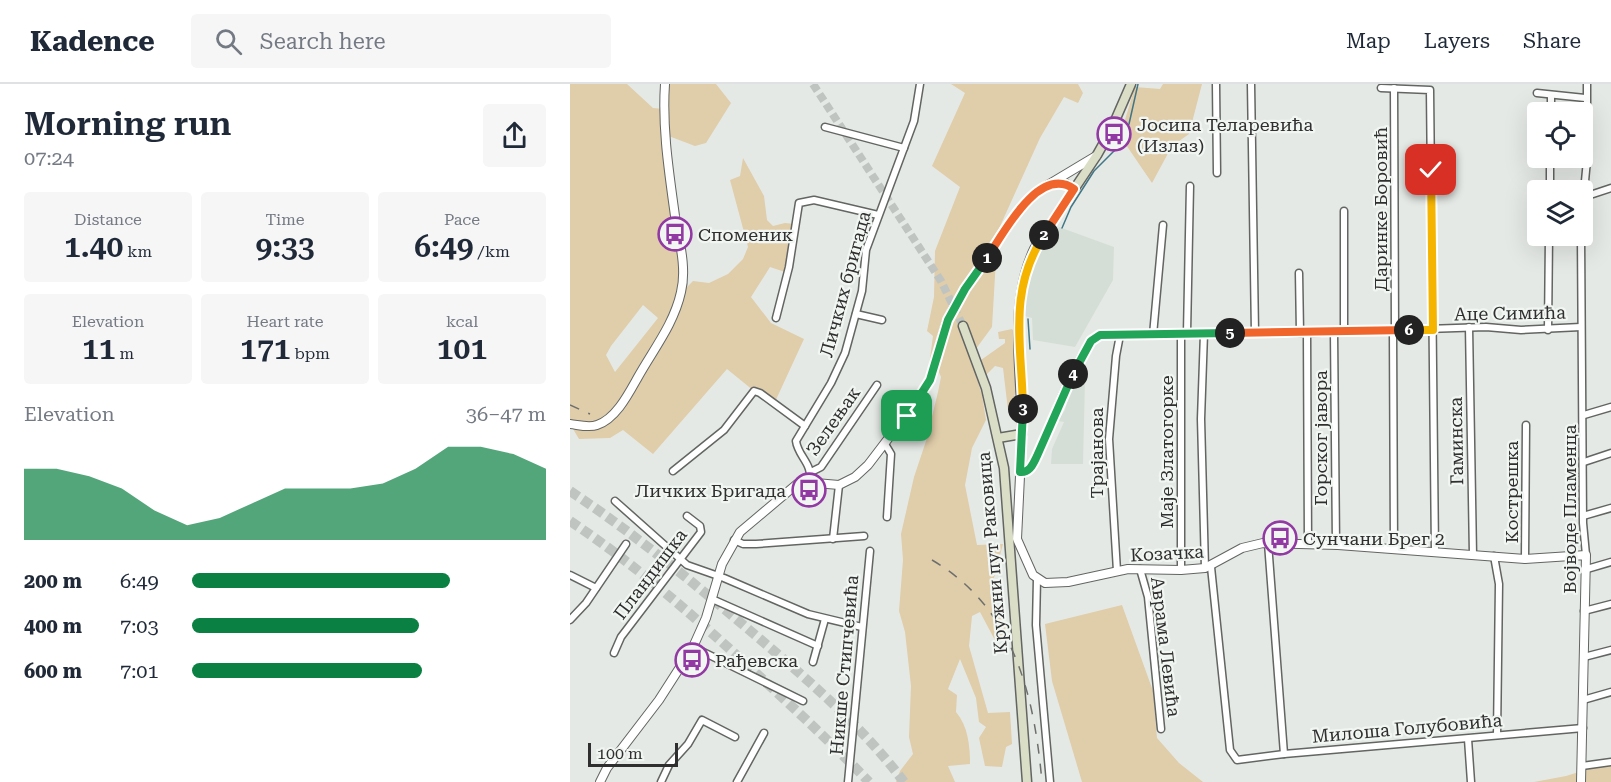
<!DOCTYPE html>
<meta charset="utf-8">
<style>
body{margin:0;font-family:"Roboto Serif",serif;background:#f6f6f7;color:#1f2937;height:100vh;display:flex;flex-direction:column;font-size:22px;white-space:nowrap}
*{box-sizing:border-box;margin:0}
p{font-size:20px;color:#747a83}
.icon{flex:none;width:33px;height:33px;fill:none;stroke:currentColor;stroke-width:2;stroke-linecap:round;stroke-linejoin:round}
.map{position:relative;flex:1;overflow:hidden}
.drawer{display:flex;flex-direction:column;background:#fff;width:570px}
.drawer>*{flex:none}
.controls{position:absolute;left:957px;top:18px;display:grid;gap:12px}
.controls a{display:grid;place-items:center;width:66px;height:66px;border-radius:6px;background:#fff;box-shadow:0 6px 24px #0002;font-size:30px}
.scale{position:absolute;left:18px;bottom:15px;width:90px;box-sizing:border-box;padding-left:6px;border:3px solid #2e2f2e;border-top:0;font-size:16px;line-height:21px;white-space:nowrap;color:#2e2f2e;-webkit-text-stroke:4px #f2f6f3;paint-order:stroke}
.pin{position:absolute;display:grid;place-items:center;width:51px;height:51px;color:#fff;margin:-26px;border-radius:12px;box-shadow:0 3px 9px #0006}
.km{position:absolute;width:30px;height:30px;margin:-15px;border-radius:50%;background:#222;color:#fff;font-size:16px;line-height:30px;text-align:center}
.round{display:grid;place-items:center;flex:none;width:63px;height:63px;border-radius:6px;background:#f6f6f7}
.overview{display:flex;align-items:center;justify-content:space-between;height:102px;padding:0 24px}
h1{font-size:33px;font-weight:600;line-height:45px}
.stats{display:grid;grid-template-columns:repeat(3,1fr);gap:9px;height:102px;padding:6px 24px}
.stats div{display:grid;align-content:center;border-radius:6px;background:#f6f6f7;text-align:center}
.stats b{font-size:30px;font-weight:600}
.stats small{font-size:16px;font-weight:400}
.stats p{font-size:16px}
.chart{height:168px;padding:12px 24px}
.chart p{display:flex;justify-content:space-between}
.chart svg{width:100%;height:108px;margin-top:6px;fill:#0b8043;opacity:.7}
ul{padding:0 24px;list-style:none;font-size:20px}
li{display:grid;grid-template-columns:96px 72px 1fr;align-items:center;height:45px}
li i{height:15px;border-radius:8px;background:#0b8043}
header{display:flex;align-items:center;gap:36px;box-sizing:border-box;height:84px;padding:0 30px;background:#fff;border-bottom:2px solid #e0e1e3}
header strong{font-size:28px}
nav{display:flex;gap:33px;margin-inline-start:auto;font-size:21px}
.search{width:420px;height:54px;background:#f6f6f7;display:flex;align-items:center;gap:15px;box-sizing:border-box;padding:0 21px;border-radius:6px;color:#747a83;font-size:22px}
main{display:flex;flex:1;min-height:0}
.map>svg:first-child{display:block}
</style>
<header>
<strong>Kadence</strong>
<div class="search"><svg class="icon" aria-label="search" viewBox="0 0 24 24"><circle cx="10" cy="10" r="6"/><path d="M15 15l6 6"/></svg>Search here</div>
<nav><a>Map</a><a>Layers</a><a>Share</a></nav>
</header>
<main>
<section class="drawer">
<div class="overview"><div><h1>Morning run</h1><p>07:24</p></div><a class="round"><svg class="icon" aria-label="share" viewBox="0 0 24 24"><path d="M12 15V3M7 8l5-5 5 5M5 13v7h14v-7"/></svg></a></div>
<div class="stats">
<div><p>Distance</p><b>1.40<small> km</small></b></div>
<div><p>Time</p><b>9:33</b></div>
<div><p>Pace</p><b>6:49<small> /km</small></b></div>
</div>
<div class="stats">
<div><p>Elevation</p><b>11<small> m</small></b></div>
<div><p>Heart rate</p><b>171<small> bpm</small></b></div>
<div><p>kcal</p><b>101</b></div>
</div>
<div class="chart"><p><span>Elevation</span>36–47 m</p>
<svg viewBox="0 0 160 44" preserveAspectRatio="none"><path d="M0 44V15L10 15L20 18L30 23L40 32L50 38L60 35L70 29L80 23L90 23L100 23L110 21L120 15L130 6L140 6L150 9L160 15V44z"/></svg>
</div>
<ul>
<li><b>200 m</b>6:49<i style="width:73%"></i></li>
<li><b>400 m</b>7:03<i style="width:64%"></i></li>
<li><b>600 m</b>7:01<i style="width:65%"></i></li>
</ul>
</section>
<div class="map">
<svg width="1041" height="698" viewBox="0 0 1041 698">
<rect width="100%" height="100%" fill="#e5e9e5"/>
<g fill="#d4ded6">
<path d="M489 143 544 163 543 196 505 263 463 256 462 234 451 231 453 216 466 174Z"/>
<path d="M507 282 512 285 515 297 513 380H481L482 365 494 338 488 337 495 326Z"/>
</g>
<g fill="#e0cdaa" fill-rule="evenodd">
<path d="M0 0H57L83 24 94 25 95 0H146L161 19 136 59 125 62 96 51 112 208 123 197 139 199 158 190 173 175 178 163 160 96 170 92 173 74 194 112 197 136 203 142 215 139 225 140 218 189 200 183 181 213 201 239 234 255 204 320 184 307 157 285 83 370 53 346 40 354 9 355 0 340ZM73 221 88 234 45 288 36 271 41 262Z"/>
<path d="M381 0H508L513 9 508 19 494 13 470 54 427 149 408 177 426 175 422 243 400 273 412 311 416 336 402 364 395 401 407 461 433 460 420 509 438 543 427 560 410 528 402 532 399 562 418 629 440 628 442 660 436 663 432 683 415 682 409 654 416 643 409 638 406 614 390 575 378 605 387 611 386 628C398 642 400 662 400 680L378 682 385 698H326L330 687 343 670 339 653 341 602 335 548 329 527 333 476 331 450 344 393 356 357 368 308 371 293 368 286 359 282 363 252 357 247 364 213 365 167 390 103 362 82 395 9Z"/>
<path d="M593 0H632L619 50 602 62 582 99 550 52 565 3 590 5Z"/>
<path d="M442 245 445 249 449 301 438 326 433 284 425 282 415 292 411 276 435 259V255H429L428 248Z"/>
<path d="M552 521 583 607 587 654 609 679 633 698H512L482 597 475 540Z"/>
<path d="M1041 678V698H964L996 692Z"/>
</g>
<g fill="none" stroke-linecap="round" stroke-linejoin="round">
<g stroke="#407686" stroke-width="1.5">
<path d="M492 144 501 123 524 87 545 66 559 40 568 0"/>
<path d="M458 235 460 265"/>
</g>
<path stroke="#c0c4c0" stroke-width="8" stroke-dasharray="8 4" stroke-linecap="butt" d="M243 0 371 197 393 242"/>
<g stroke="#c0c4c0" stroke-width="10" stroke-dasharray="10 5" stroke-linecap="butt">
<path d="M0 407C65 450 125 500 184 550 237 595 292 642 334 698"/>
<path d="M0 437C63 479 118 527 174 578 216 617 259 656 299 698"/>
</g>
<defs>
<g id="minor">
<path d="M646 0 647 89"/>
<path d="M681 0 685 249"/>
<path d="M811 4 860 6 865 468"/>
<path d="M824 4 825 246"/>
<path d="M967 9 1015 14"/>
<path d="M981 28V11"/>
<path d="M255 43 334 64"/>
<path d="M980 106V74"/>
<path d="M1014 113 1041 104"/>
<path d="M774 127V248"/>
<path d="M1012 129 1017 76V0"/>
<path d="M1011 152 1013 439 1016 471"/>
<path d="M729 189 730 249"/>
<path d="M286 230 312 236"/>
<path d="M206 234 219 183 229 119 244 116 308 131"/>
<path d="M899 243 903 471"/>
<path d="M978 246 979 152"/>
<path d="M823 247 824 465"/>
<path d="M764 248 766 461"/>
<path d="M611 249V486"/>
<path d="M617 249 620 102"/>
<path d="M634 249 631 335 635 484"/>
<path d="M737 249 738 459"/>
<path d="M583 251 593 141"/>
<path d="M1014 331 1041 323"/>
<path d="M315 360 321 370 317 433"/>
<path d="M1014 378 1041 369"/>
<path d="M103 387 154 346 184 307 190 309 235 342"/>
<path d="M241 388 251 383 307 301"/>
<path d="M450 388 458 386 464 379C478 352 506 262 530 251L737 249 916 243 951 246 1011 243"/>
<path d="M239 398C244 380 228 373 226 357L261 299 275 269 292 207 296 166 344 37 350 0"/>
<path d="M45 417 117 481 154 494 238 530 292 543"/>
<path d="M1013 432 1041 424"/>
<path d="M263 455 269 401"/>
<path d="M164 456 173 460H186L294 452"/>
<path d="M698 459 714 670"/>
<path d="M924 472 929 500 927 651"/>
<path d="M955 475 956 341"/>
<path d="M641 483 660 666 667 676 714 670 1013 644"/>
<path d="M570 485 578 513 591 645"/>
<path d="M1017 485 1041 478"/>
<path d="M547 487 539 355 546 272 550 251"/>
<path d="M0 491 26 504"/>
<path d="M467 495 466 541 480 698"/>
<path d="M142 515 248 562"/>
<path d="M1014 527 1041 520"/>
<path d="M0 536 16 519 56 460"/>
<path d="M123 563 233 617"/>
<path d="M44 569 51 553 131 448 130 442 117 432"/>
<path d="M1014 573 1041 566"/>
<path d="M243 578 255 535"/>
<path d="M1013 616 1041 608"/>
<path d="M898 655 901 698"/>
<path d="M1012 682 1041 678"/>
<path d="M91 698 99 681 118 660 132 636 165 653"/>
<path d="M167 698 194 649"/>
<path d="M278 698 300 467"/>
</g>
<g id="tertiary">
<path d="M482 100 495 99 504 105"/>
<path d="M0 340C9 341 19 344 27 341 46 335 59 309 68 293 83 266 104 240 111 208 117 184 109 156 105 132 99 88 92 44 95 0"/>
<path d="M452 350 447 455 463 491 475 499 498 498 558 485 611 486 635 484 672 464 693 459 768 461 955 475 1016 471 1011 698"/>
<path d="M30 698 37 684 89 616 123 563 136 534 152 480 170 448 227 400 234 398 269 401 285 393 298 381 353 309 360 296 376 240 385 221 452 122 471 105 526 72"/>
</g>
<g id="secondary">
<path d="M393 242 416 304 434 384 457 698"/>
<path d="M428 354 452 350C453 288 437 222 465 164L527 71 541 46 561 0"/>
</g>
</defs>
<use href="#minor" stroke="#626562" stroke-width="9"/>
<use href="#tertiary" stroke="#626562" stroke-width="10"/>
<use href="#secondary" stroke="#626562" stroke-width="11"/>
<use href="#minor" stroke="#fff" stroke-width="6"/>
<use href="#tertiary" stroke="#fff" stroke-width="8"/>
<use href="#secondary" stroke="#dadec7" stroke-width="8"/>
<g stroke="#6d6f6d" stroke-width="1.5" stroke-dasharray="10 10" stroke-linecap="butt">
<path d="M0 321 20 330"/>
<path d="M362 476C444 524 464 610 472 698"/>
</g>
</g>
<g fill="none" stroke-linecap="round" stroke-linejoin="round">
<defs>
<path id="split-1" d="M337 332 360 296 378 236 395 205 417 174"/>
<path id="split-2" d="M417 174C433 150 469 80 504 105L474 151"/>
<path id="split-3" d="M453 325C452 262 437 208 474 151"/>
<path id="split-4" d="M453 325 450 388C460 389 463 380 467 372L503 290"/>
<path id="split-5" d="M503 290 521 257 530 251 660 249"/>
<path id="split-6" d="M660 249 839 246"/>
<path id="split-7" d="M839 246H863L861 86"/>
</defs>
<use href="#split-1" stroke="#fff" stroke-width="12"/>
<use href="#split-2" stroke="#fff" stroke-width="12"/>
<use href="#split-3" stroke="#fff" stroke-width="12"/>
<use href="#split-4" stroke="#fff" stroke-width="12"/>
<use href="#split-5" stroke="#fff" stroke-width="12"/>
<use href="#split-6" stroke="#fff" stroke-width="12"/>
<use href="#split-7" stroke="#fff" stroke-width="12"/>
<use href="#split-1" stroke="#22a559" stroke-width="8"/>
<use href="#split-2" stroke="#f0652b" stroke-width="8"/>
<use href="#split-3" stroke="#f5b400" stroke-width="8"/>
<use href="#split-4" stroke="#22a559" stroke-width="8"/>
<use href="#split-5" stroke="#22a559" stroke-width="8"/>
<use href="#split-6" stroke="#f0652b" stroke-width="8"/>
<use href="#split-7" stroke="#f5b400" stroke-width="8"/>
</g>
<defs>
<symbol id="bus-ring" viewBox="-11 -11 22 22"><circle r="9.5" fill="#f2f6f3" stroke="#9239a4" stroke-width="1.5"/><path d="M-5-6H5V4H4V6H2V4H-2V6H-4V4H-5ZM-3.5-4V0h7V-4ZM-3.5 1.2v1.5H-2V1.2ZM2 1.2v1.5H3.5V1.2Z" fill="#9239a4"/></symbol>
</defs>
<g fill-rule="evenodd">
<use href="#bus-ring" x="525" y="31" width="38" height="38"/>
<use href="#bus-ring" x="86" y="131" width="38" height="38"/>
<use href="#bus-ring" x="220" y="387" width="38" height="38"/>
<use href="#bus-ring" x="691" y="435" width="38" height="38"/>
<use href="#bus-ring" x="103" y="557" width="38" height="38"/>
</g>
<g text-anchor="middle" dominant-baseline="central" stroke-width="4.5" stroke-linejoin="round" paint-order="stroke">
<g font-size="18" fill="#2e2f2e" stroke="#f2f6f3" text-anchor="start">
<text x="567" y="40">Јосипа Теларевића<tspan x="567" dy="21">(Излаз)</tspan></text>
<text x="128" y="150">Споменик</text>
<text x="216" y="406" text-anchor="end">Личких Бригада</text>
<text x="733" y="454">Сунчани Брег 2</text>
<text x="145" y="576">Рађевска</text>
</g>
<g font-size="18" fill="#2e2f2e" stroke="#f2f6f3">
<text transform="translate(810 125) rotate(-90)">Даринке Боровић</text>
<text transform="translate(275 200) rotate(-75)">Личких бригада</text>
<text transform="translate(940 229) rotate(-1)">Аце Симића</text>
<text transform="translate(263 337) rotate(-55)">Зелењак</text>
<text transform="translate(750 354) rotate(-90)">Горског јавора</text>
<text transform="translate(886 357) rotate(-91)">Гаминска</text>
<text transform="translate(596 368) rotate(-90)">Маје Златогорке</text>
<text transform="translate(526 369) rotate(-90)">Трајанова</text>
<text transform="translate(941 408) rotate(-90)">Кострешка</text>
<text transform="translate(999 425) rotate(-90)">Војводе Пламенца</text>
<text transform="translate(422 469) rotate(-95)">Кружни пут Раковица</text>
<text transform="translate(597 469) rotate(-3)">Козачка</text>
<text transform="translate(80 490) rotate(-53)">Пландишка</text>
<text transform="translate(596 563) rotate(83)">Аврама Левића</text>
<text transform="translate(274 581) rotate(-85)">Никше Стипчевића</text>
<text transform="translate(837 644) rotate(-5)">Милоша Голубовића</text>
</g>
</g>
</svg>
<div class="controls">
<a><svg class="icon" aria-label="locate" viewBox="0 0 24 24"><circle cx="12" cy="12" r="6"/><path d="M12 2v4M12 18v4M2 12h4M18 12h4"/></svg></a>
<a><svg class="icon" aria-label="layers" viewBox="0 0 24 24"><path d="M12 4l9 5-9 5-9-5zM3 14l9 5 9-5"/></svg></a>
</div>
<div class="scale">100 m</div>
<div class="pin" style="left:337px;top:332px;background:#1e9e55"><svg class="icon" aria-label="arrive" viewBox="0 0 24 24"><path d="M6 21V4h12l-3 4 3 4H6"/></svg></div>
<div class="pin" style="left:861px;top:86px;background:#d93025"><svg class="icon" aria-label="check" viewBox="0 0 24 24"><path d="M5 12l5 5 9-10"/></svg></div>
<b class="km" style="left:417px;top:174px">1</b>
<b class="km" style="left:474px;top:151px">2</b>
<b class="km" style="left:453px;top:325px">3</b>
<b class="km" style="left:503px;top:290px">4</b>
<b class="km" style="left:660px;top:249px">5</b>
<b class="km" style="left:839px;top:246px">6</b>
</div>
</main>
